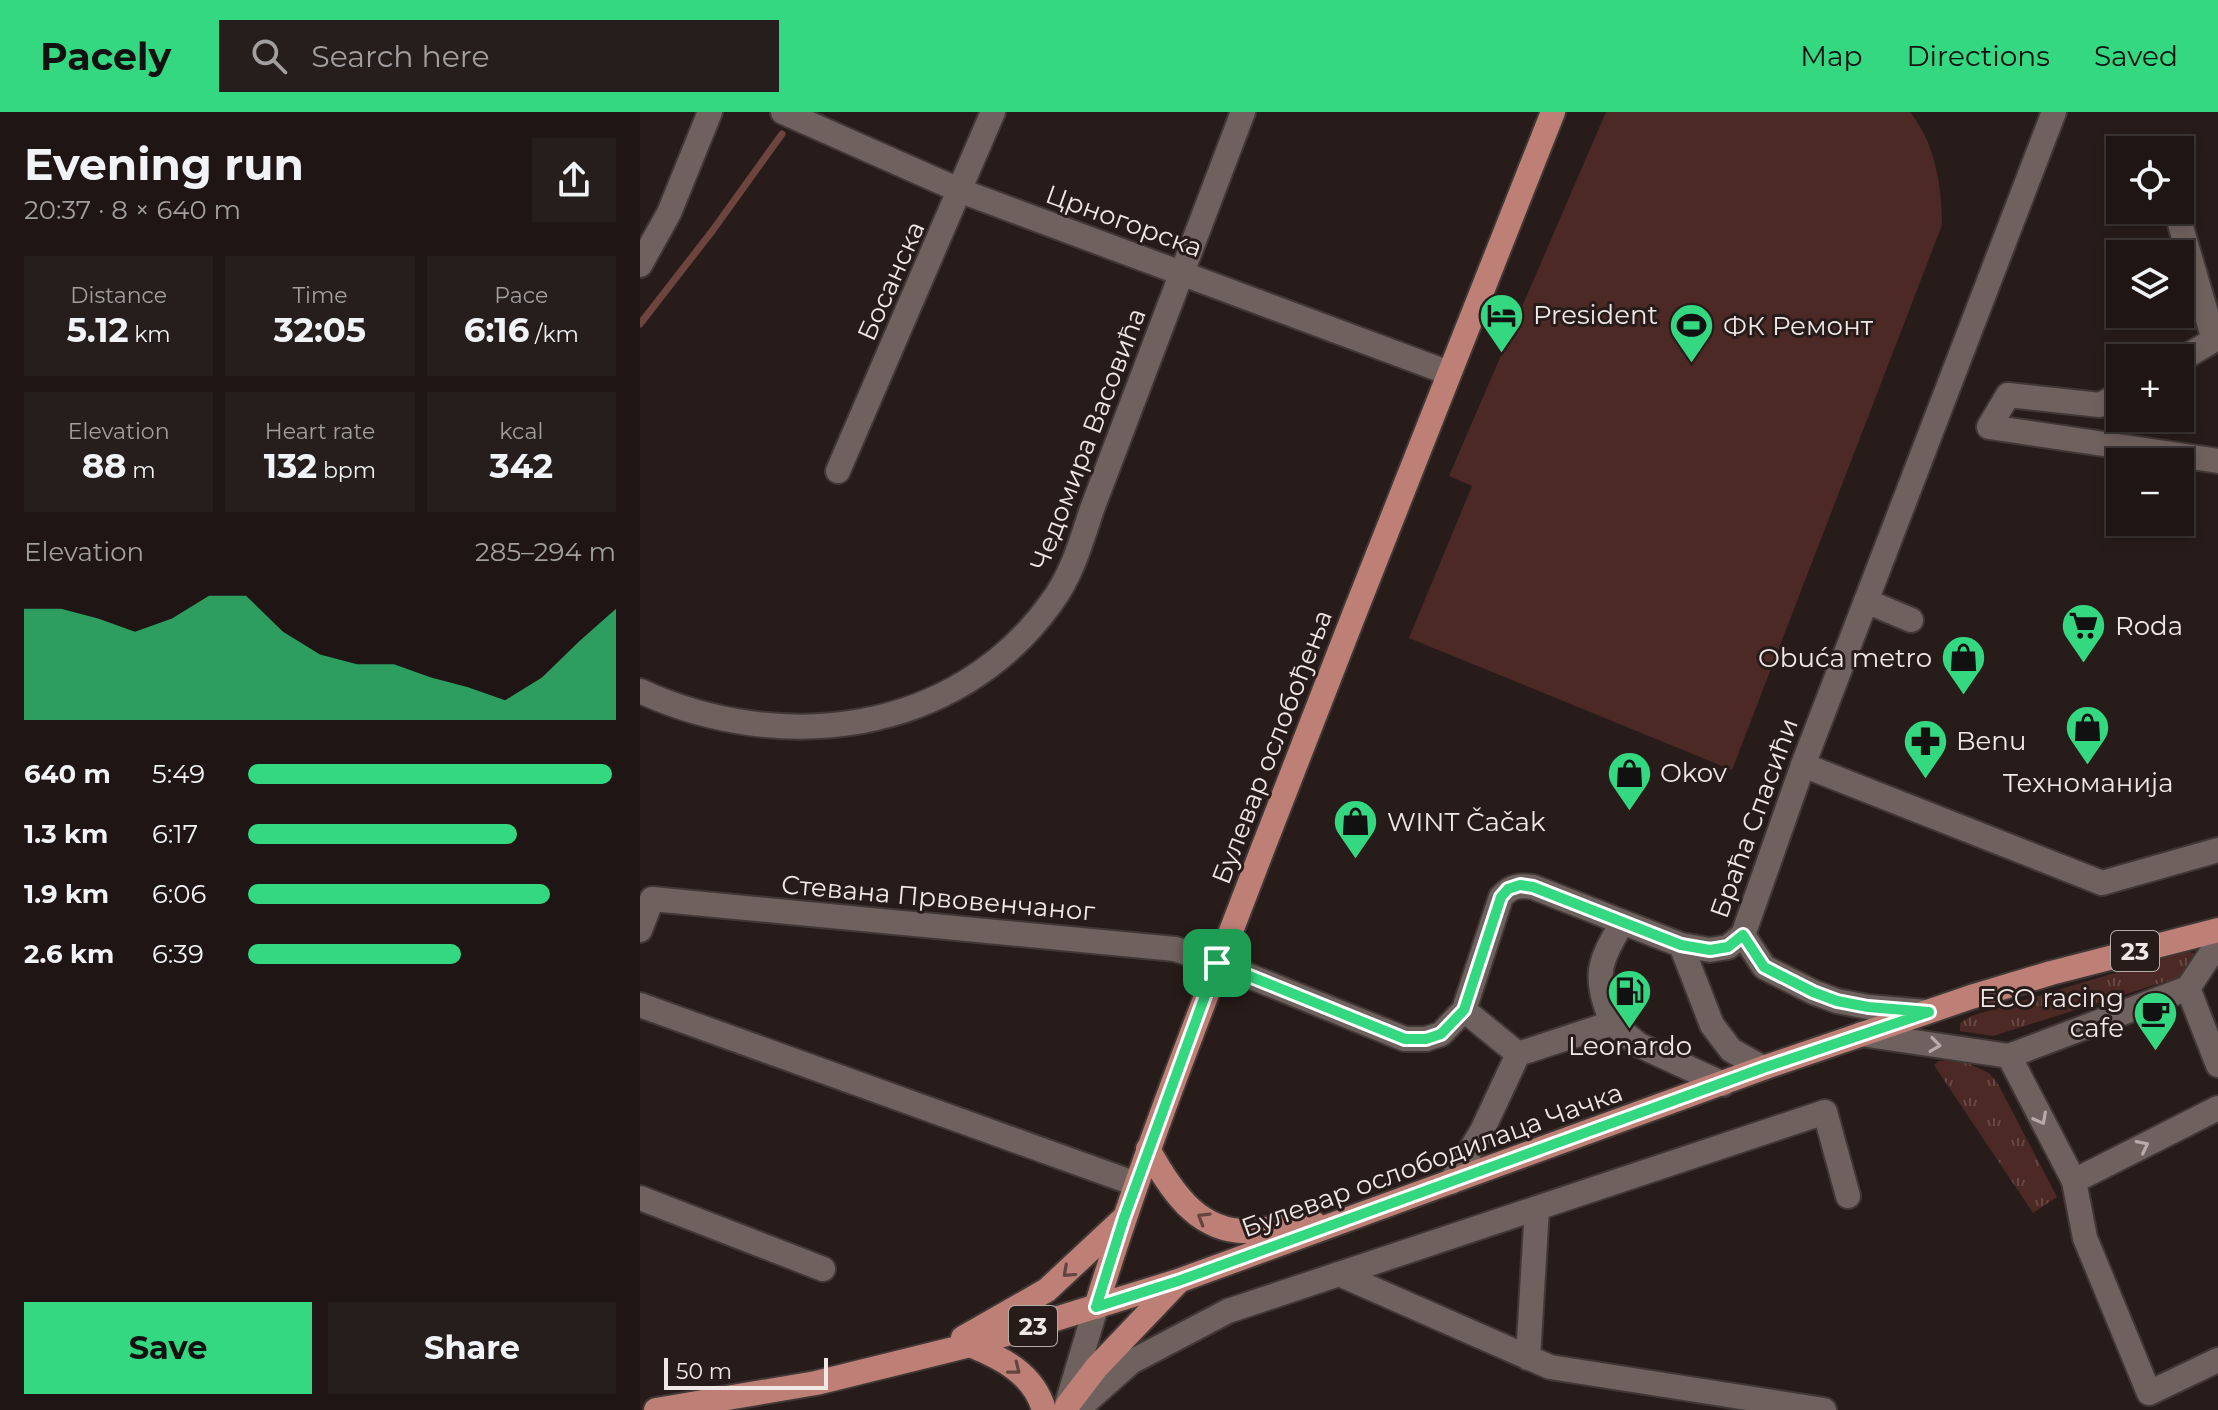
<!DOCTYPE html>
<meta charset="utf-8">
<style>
body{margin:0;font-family:Montserrat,sans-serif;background:#261e1d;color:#f1f3f6;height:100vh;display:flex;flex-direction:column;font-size:30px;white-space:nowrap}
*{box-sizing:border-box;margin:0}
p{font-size:26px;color:#a19fa0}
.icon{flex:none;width:44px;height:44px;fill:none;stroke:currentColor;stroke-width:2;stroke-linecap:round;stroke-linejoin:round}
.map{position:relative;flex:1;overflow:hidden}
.panel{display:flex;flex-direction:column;background:#1e1514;width:640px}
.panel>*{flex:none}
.fabs{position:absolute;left:1466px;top:24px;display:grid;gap:16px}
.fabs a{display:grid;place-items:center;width:88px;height:88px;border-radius:0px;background:#1e1514;box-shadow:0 4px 12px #0003,0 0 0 2px #3c3434;font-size:40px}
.scale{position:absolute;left:24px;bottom:20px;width:164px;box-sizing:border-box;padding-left:8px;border:4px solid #f0e8e6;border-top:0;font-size:22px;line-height:28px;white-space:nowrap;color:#f0e8e6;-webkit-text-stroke:6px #281c1a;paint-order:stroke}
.pin{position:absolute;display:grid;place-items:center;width:68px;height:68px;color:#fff;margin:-34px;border-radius:16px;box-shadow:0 4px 12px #0006}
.round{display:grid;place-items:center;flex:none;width:84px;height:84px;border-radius:0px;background:#261e1d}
.headline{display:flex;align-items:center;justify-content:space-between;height:136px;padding:0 24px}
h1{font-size:44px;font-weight:700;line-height:60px}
.stats{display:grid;grid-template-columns:repeat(3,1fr);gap:12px;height:136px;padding:8px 24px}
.stats div{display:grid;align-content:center;border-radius:0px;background:#261e1d;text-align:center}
.stats b{font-size:34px;font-weight:700}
.stats small{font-size:22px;font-weight:400}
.stats p{font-size:22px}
.chart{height:224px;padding:16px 24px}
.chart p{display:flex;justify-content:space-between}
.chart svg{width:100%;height:144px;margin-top:8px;fill:#34d881;opacity:.7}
.cta{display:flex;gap:16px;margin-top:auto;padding:16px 24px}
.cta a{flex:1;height:92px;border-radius:0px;background:#34d881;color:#111;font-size:32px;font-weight:700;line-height:92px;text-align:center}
.cta a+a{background:#261e1d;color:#f1f3f6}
ul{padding:0 24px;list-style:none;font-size:26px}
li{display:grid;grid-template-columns:128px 96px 1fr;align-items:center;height:60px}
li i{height:20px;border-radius:10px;background:#34d881}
header{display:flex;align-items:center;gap:48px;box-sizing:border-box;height:112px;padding:0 40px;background:#34d881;color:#111}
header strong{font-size:38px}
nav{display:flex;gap:44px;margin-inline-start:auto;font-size:28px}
.search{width:560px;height:72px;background:#261e1d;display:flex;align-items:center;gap:20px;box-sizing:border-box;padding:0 28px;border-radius:0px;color:#a19fa0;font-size:30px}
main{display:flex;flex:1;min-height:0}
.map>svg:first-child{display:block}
</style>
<header>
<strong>Pacely</strong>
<div class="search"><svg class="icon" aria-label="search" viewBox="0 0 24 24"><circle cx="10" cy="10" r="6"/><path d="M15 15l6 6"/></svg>Search here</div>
<nav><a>Map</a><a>Directions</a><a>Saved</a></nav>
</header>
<main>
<section class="panel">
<div class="headline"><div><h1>Evening run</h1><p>20:37 · 8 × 640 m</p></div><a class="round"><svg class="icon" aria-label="share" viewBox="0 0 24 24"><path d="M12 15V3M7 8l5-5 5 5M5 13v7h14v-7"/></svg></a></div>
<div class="stats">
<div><p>Distance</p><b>5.12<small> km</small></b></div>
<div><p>Time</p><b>32:05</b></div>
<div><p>Pace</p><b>6:16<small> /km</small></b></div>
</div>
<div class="stats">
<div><p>Elevation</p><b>88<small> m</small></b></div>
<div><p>Heart rate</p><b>132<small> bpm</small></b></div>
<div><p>kcal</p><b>342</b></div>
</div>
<div class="chart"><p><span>Elevation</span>285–294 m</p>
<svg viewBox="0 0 160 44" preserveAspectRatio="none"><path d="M0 44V10L10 10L20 13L30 17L40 13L50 6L60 6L70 17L80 24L90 27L100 27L110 31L120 34L130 38L140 31L150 20L160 10V44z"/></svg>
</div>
<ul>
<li><b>640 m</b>5:49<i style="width:99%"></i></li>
<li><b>1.3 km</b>6:17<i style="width:73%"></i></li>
<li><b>1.9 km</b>6:06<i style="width:82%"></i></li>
<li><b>2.6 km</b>6:39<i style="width:58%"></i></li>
</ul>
<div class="cta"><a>Save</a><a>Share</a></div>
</section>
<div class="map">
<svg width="1578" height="1298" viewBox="0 0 1578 1298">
<defs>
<pattern id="grass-tufts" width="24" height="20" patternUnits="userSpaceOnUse" patternTransform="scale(2)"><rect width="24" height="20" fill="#4c2924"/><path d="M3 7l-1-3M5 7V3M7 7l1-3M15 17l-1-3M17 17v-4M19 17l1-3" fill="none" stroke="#664844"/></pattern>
</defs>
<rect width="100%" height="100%" fill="#281c1a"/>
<g fill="url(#grass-tufts)">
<path d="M1548 839 1558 843 1546 860 1540 865 1353 924 1320 919V911L1331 904Z"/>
<path d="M1318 947 1349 961 1358 972 1417 1085 1393 1101 1294 953 1299 949Z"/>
</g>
<path fill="#4c2924" d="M966 0H1270C1295 31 1302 74 1302 113L1092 658 769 526 832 374 809 364Z"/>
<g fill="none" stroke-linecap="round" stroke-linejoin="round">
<path stroke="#6e443e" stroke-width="7" d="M0 212 73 118 142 22"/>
<defs>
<g id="minor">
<path d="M143 0 321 79 809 261"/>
<path d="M1536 98 1574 228 1540 248"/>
<path d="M0 153 29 101 70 0"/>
<path d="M1480 282 1460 293 1368 283 1349 315 1578 349"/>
<path d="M198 359 353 0"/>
<path d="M1226 489 1271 508"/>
<path d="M0 579C141 644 316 623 411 491 432 463 441 430 452 397L603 0"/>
<path d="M1163 653 1462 771 1578 738"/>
<path d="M0 818 12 787 535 837 577 851 765 927H786L801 922 824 898 861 785C871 774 879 773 893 775L1041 833 1070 838 1088 835 1103 823 1163 653 1414 0"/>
<path d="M1103 823 1124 855 1173 880 1197 889 1228 895 1286 900"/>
<path d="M1041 833 1072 913 1091 938 1123 956"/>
<path d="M1548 876 1578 953"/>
<path d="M0 893 496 1072"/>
<path d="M824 898 878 942 972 911C954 863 957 854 982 811"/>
<path d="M972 911 999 933 1083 972"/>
<path d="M1221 922 1369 944 1548 876 1578 831"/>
<path d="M1369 944 1434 1069 1445 1126 1509 1281 1578 1248"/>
<path d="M1434 1069 1578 996"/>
<path d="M811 1070 842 1019 878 942"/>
<path d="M0 1086 183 1157"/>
<path d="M699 1162 910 1255 1184 1298"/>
<path d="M888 1246 897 1096"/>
<path d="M427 1292 456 1195"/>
<path d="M437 1298 491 1250 588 1199 1185 1000 1208 1084"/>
</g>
<g id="major">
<path d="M508 1037C532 1081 562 1127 620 1118 639 1116 656 1110 675 1112"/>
<path d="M456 1195C504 1039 565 888 623 736 718 490 816 245 913 0"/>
<path d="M323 1226 407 1178 482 1108"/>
<path d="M330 1233C362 1246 394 1262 404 1298"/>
<path d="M427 1294 456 1256 537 1171"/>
<path d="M16 1298 176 1271 330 1233 396 1213 538 1169 1123 956 1331 885 1411 861 1578 818"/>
</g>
</defs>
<use href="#minor" stroke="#413836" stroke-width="28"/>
<use href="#major" stroke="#413836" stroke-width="28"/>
<use href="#minor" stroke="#6f615e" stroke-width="24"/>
<use href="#major" stroke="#be8076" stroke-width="24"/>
</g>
<defs><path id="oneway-chevron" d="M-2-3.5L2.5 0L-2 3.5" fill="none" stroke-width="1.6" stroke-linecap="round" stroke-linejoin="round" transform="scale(2)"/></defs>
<g stroke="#b6aba9">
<use href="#oneway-chevron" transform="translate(1295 933) rotate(8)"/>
<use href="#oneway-chevron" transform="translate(1401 1007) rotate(62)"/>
<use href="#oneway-chevron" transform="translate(1503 1034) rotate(-27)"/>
</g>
<g stroke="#64443f">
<use href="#oneway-chevron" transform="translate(563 1106) rotate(-149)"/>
<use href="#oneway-chevron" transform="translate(428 1160) rotate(138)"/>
<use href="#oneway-chevron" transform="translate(375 1257) rotate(38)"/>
</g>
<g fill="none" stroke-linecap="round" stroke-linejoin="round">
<defs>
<path id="route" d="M880 773 893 775 1041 833 1070 838 1088 835 1103 823 1124 855 1173 880 1197 889 1228 895 1289 900 1123 956 538 1169 456 1195 484 1106 577 851 765 927H786L801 922 824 898 861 785 868 777Z"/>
</defs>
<use href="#route" stroke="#fff" stroke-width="16"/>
<use href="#route" stroke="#34d881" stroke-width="10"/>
</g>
<defs>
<symbol id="hotel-pin" viewBox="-11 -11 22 30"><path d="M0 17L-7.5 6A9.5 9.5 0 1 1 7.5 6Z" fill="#34d881" stroke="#281c1a"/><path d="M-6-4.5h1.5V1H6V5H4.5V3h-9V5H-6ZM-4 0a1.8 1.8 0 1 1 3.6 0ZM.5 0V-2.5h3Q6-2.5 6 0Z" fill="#111"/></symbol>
<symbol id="stadium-pin" viewBox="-11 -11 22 30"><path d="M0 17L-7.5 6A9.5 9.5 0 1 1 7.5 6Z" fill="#34d881" stroke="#281c1a"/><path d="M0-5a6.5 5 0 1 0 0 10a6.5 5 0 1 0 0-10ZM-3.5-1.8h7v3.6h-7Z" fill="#111"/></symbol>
<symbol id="supermarket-pin" viewBox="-11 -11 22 30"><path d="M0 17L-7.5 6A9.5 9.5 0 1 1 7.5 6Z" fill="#34d881" stroke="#281c1a"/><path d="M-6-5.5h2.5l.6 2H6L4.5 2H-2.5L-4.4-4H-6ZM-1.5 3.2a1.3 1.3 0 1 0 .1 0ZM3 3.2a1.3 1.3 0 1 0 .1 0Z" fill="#111"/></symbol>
<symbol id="shop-pin" viewBox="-11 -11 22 30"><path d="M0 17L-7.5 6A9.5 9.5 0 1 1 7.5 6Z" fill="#34d881" stroke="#281c1a"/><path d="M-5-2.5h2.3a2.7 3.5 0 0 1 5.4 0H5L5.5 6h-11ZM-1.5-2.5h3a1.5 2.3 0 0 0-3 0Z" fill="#111"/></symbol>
<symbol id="pharmacy-pin" viewBox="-11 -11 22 30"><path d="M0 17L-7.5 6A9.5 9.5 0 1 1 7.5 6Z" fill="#34d881" stroke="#281c1a"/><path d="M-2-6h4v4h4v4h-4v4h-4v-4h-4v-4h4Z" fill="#111"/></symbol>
<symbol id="fuel-pin" viewBox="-11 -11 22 30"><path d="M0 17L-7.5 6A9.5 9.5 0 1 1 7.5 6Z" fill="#34d881" stroke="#281c1a"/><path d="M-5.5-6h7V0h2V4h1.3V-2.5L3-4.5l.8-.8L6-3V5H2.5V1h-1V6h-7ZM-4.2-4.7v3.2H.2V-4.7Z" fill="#111"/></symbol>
<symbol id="cafe-pin" viewBox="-11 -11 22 30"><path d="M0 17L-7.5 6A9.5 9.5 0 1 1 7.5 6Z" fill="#34d881" stroke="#281c1a"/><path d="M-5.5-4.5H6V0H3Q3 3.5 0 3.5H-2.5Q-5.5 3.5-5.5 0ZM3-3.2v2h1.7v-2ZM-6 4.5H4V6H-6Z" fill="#111"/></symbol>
</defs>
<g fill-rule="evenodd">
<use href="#hotel-pin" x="836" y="178" width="51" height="69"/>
<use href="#stadium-pin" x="1026" y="188" width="51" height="69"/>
<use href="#supermarket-pin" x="1418" y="488" width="51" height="69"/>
<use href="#shop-pin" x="1298" y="520" width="51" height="69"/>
<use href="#shop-pin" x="1422" y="590" width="51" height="69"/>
<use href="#pharmacy-pin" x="1260" y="604" width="51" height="69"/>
<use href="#shop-pin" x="964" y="636" width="51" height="69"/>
<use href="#shop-pin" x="690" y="684" width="51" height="69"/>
<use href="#fuel-pin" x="964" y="854" width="51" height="69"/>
<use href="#cafe-pin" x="1490" y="876" width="51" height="69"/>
</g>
<g text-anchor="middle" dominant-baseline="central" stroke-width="6" stroke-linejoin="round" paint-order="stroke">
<g fill="#281c1a" stroke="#b4aba9" stroke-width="2">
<rect x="1471" y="819" width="48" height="40" rx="6"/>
<rect x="369" y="1194" width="48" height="40" rx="6"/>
</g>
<g font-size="24" font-weight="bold" fill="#f0e8e6">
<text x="1495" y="839">23</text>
<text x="393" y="1214">23</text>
</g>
<g font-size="26" fill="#f0e8e6" stroke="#281c1a">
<text transform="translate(484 109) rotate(20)">Црногорска</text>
<text transform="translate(251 169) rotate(-66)">Босанска</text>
<text transform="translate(448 327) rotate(-69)">Чедомира Васовића</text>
<text transform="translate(632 635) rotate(-69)">Булевар ослобођења</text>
<text transform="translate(1114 706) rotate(-70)">Браћа Спасићи</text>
<text transform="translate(298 786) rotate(5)">Стевана Првовенчаног</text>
<text transform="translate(792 1048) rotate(-20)">Булевар ослободилаца Чачка</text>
</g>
<g font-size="26" fill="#f0e8e6" stroke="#281c1a" text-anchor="start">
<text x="893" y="203">President</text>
<text x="1083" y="214">ФК Ремонт</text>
<text x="1475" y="514">Roda</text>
<text x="1292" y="546" text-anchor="end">Obuća metro</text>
<text x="1316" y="629">Benu</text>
<text x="1020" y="661">Okov</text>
<text x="1448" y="671" text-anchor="middle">Техноманија</text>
<text x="747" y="710">WINT Čačak</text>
<text x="1484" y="886" text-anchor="end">ECO racing<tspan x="1484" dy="30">cafe</tspan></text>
<text x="990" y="934" text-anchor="middle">Leonardo</text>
</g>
</g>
</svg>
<div class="fabs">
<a><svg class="icon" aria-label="locate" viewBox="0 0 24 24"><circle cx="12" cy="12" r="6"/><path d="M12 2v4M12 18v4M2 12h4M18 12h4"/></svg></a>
<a><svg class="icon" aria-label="layers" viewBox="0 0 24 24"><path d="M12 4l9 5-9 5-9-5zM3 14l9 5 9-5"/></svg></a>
<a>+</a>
<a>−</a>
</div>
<div class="scale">50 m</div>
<div class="pin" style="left:577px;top:851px;background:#1e9e55"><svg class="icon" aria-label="arrive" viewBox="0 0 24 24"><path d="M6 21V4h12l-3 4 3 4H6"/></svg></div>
</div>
</main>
